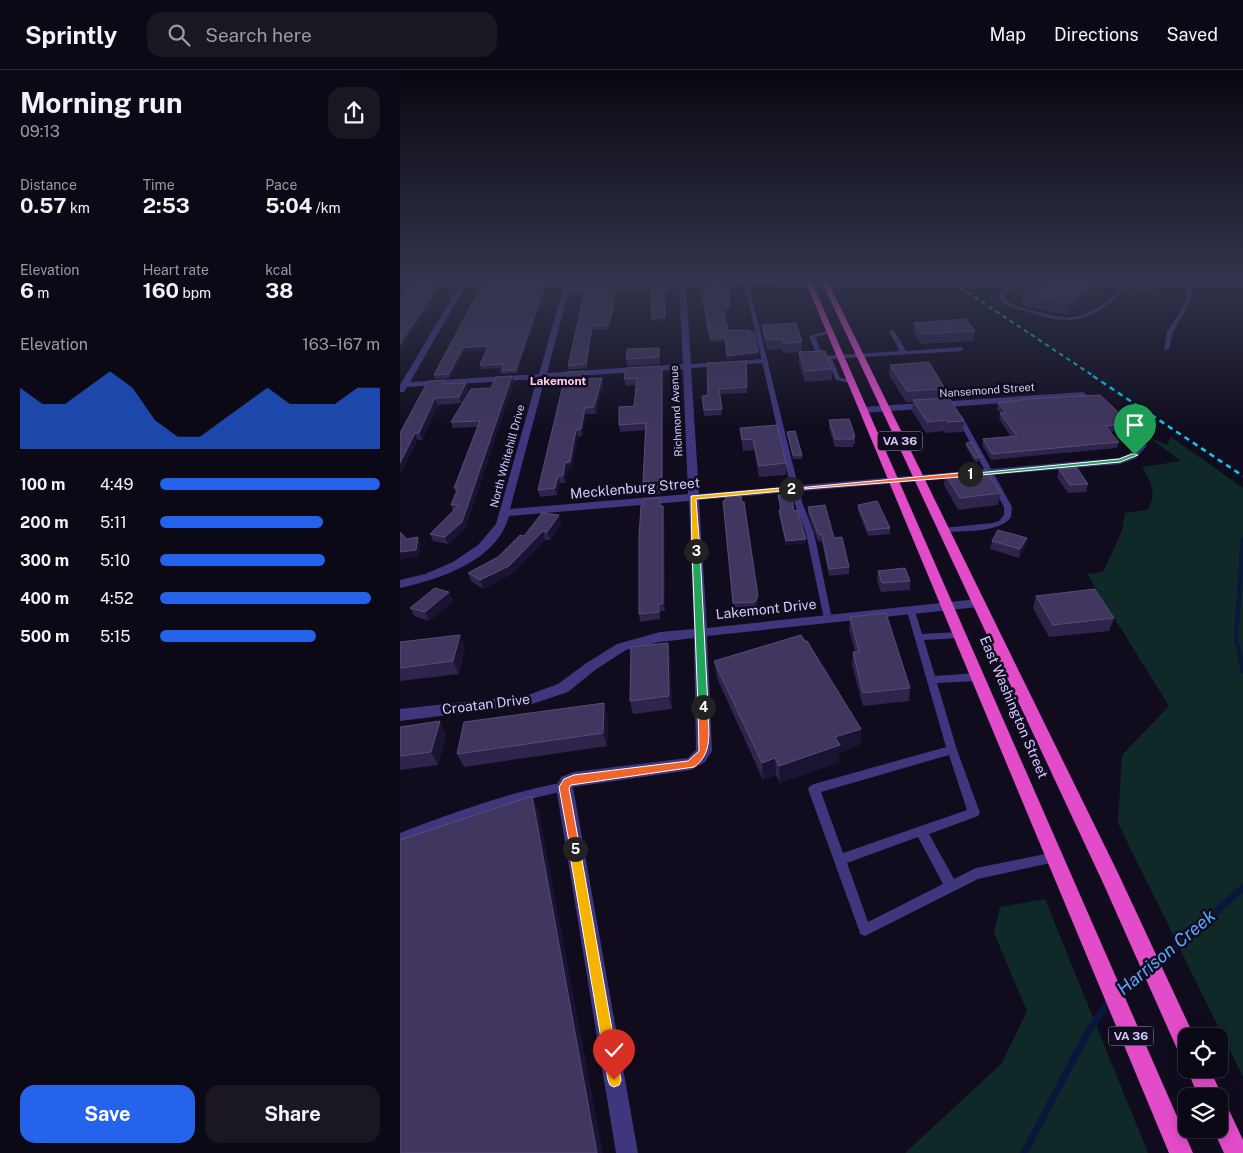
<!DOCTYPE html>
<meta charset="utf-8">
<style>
body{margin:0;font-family:"Public Sans",sans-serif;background:#1a1723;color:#f1f3f6;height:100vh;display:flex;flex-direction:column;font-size:19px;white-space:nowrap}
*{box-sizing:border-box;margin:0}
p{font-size:16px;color:#9a9aa1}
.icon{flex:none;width:28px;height:28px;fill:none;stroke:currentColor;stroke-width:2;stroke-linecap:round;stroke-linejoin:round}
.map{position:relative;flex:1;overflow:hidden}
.drawer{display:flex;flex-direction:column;background:#0c0916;width:400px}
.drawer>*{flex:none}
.tools{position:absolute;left:778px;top:958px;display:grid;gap:10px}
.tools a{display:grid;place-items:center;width:50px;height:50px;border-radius:10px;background:#0c0916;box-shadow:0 2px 12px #0003,0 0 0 1px #2c2a35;font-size:25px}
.pin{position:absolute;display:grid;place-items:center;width:42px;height:42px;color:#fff;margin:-51px -21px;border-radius:50% 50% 50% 0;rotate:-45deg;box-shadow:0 0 5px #0007}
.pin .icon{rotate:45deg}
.km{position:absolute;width:25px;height:25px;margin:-12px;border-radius:50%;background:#222;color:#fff;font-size:14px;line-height:25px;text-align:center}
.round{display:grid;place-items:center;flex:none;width:52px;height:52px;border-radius:15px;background:#1a1723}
.head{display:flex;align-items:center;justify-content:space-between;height:85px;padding:0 20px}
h1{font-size:28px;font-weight:700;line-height:38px}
.figures{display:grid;grid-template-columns:repeat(3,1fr);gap:8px;height:85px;padding:5px 20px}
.figures div{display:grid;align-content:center}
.figures b{font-size:21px;font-weight:700}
.figures small{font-size:14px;font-weight:400}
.figures p{font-size:14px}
.chart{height:140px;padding:10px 20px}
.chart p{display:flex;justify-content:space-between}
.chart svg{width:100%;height:90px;margin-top:5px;fill:#2563eb;opacity:.7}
.primary-button{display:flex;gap:10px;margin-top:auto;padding:10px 20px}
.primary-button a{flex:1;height:58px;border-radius:15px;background:#2563eb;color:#fff;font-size:20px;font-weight:700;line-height:58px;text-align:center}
.primary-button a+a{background:#1a1723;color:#f1f3f6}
ul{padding:0 20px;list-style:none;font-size:16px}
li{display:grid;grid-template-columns:80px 60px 1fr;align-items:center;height:38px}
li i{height:12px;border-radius:6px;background:#2563eb}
header{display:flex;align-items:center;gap:30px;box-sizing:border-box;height:70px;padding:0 25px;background:#0c0916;border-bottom:1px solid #2c2a35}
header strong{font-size:24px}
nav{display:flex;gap:28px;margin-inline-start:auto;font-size:18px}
.search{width:350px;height:45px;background:#1a1723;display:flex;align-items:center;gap:12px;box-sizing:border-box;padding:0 18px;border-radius:15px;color:#9a9aa1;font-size:19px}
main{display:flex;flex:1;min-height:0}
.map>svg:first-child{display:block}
</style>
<header>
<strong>Sprintly</strong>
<div class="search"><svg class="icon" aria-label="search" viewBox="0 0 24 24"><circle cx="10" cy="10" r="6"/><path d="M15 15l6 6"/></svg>Search here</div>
<nav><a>Map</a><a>Directions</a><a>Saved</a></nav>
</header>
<main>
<section class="drawer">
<div class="head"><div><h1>Morning run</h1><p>09:13</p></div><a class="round"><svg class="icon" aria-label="share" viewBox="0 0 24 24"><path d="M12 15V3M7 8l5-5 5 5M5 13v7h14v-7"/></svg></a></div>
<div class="figures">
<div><p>Distance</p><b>0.57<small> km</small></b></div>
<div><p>Time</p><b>2:53</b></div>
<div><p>Pace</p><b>5:04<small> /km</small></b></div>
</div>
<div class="figures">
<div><p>Elevation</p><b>6<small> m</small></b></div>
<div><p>Heart rate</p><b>160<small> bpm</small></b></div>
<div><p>kcal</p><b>38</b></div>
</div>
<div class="chart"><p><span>Elevation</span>163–167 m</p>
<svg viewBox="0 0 160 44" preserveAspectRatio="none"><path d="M0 44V14L10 22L20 22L30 14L40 6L50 14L60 30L70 38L80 38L90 30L100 22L110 14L120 22L130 22L140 22L150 14L160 14V44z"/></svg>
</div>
<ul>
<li><b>100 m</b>4:49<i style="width:100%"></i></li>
<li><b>200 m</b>5:11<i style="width:74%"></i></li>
<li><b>300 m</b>5:10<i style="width:75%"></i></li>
<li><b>400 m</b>4:52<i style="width:96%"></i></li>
<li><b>500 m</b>5:15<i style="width:71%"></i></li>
</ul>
<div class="primary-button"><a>Save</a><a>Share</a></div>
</section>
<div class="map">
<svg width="843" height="1083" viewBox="0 0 843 1083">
<rect width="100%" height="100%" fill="#100c1e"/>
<g fill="#0f2828">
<path d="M771 367 843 418V1007L718 753 722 685 769 636 687 504 703 502 722 461 725 443 747 440C758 423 751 413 742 397L781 391 750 368 767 375Z"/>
<path d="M645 829 748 1083H505L602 993 627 941 594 863 600 837Z"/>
</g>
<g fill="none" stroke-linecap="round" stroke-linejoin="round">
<path stroke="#09183a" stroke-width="4.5" d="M843 599 836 569 843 469"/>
<path stroke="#09183a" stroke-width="5.5" d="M842 598 843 601"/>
<g stroke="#09183a" stroke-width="7">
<path d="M755 894 843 818"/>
<path d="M717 922 747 900"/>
<path d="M624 1083 689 960 710 930"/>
</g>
<g fill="#3e377d" fill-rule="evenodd">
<path d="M343 208H347L402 432 414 463 432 549 428 552 424 549 406 463 394 432Z"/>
<path d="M625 208H630L608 222 603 226C609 235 621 237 630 240 644 243 657 248 672 247 693 246 715 225 730 211L719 208H729L735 210C719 227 695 249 670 250 655 251 639 245 625 241 615 239 602 236 599 226L604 220Z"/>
<path d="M791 208H795L788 236 773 262 769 279 764 280 767 262 784 236Z"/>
<path d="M430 260 432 261V263L415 267 423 286 500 281 489 262 492 260 495 262 506 281 561 277 564 279 561 281 432 289 440 308 453 310V312L451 313 436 310 427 289 421 290 418 288 409 266Z"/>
<path d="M557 345 562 346 612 437 611 447C601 463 561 461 543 462L539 460 543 458 593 453 599 451 604 445V437L556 346Z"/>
<path d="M511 538 515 541 522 564 560 562 565 565 560 568 524 570 535 606 578 603 581 605 583 607 581 609 578 611 537 613 557 680 580 743 578 746 529 764 554 809 576 798 655 782 659 783 661 787 659 791 655 792 578 809 465 866 460 864 459 860 408 719 410 716 414 714 546 677 507 541ZM549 685 567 740 443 783 421 722ZM518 767 543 814 468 852 447 793Z"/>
<path d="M164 712 168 714 170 717 168 720 101 736 63 749 0 773V763C54 742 107 723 164 712Z"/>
</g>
<g fill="#3e377d" fill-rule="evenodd">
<path d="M64 208H70L10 312 139 304 166 208H172L169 219 279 213V208H285V213L341 210 390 213 427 212 425 215 390 217 341 214 286 217 291 294 365 289 369 291 365 293 291 298 299 424 719 388 729 384 737 376 731 370 736 367 747 376 736 388 720 394 299 430 307 558 578 529 584 533 578 537 307 566 312 681 305 692 291 700 173 717 238 1083H216L156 717 161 707 174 702 288 688 296 680 294 568 260 572 226 580 195 600 168 622 129 635 0 651V639L128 625 158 614 185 594 217 574 260 562 294 559 289 431 109 446C97 491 40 509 0 518V510L25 504 53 492 78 475 96 454 137 309 7 317 4 322H0V315ZM279 217 283 294 147 303 168 223ZM283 299 288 424 110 439 145 308Z"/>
<path d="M731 208H737L733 212 730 210Z"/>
<path d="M683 322 687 325 686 327 463 343 459 340 463 337Z"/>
</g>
<g fill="#e24cc8" fill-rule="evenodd">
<path d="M404 208H410L793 1083H769Z"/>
<path d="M420 208H426L718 803 794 966H786V984L778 981 704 815Z"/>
<path d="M787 999H810L822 1026 819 1032 827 1036 843 1070V1083H824L813 1059H819V1026H798Z"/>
</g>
<path stroke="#02cdf2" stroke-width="2" stroke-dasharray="4.5 4" stroke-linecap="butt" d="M546 208 695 307"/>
<path stroke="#02cdf2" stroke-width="2.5" stroke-dasharray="5.5 4.5" stroke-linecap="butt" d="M693 306 843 406"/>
</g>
<g fill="#2e244c">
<path d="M86 208H149L117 303 102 304 101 301 102 298 81 299 80 295 86 280 64 282 50 308 35 309 34 305Z"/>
<path d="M269 208V212L188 216 187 212Z"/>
<path d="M300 208H322V209L300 210Z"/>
<path d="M713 213 666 245 621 235 623 222Z"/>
<path d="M733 213 762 214 749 223 731 219Z"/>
<path d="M330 217 329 241H324L328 260 350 262 358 282 359 285 327 290 325 271 310 272 300 218Z"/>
<path d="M214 219 215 222 213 241 209 259 192 260 187 298 169 300 168 296Z"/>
<path d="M514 253 575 261 573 271 521 274 513 262Z"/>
<path d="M362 255 402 272V282L383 283 382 279 367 280 363 265Z"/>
<path d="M399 282 432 299V310L405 312 399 293Z"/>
<path d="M260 284V294L228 296 226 289Z"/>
<path d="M346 291 347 323 320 324 322 345 304 346 302 326 308 325Z"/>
<path d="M490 295 545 319 544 328 564 351 563 362 545 363 544 361 526 363 512 341 513 332H506L489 305Z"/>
<path d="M259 298H262L263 305V418H260V424L249 425 248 419H245L243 412 245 360 220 362 219 355 234 336 236 315 226 316 224 309Z"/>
<path d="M186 307V309L202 308 203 314 196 344H186L182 366 178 367 171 400H167L165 413H160L157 425 140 427 138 420Z"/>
<path d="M114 312 65 459 48 474 33 471 30 464 53 441 51 435 56 423 54 418 77 357 53 358 51 352 91 318Z"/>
<path d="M66 313 68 319 61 333 38 335 22 370H18L0 363 45 314Z"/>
<path d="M598 333 731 354 729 360 710 362 719 372 717 378 591 390 582 375 583 369 611 367 599 349 601 343 597 339Z"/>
<path d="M429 350 455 366V374H453V377H435L429 358Z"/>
<path d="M340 358 386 393V405L359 407 354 380 343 381Z"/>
<path d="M387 362 402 385V389H393L388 366Z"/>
<path d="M566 373 580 387 579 391 575 392 566 377Z"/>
<path d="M659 399 688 414 686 422 668 423 657 407Z"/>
<path d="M545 404 601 423 598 435 558 440 544 415Z"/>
<path d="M378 425 394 441 406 473 386 475 379 444V440L380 439Z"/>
<path d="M323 431 358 534 356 539 334 540Z"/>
<path d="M458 435 490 458V464L468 466 458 441Z"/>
<path d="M261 436H263L264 443 265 541H260V549L240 552 239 544Z"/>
<path d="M408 437 434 468 449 497V504L429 506 422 472 418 471 408 444Z"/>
<path d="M162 453 150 470H145L112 504 83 519 71 511 68 503 98 487 124 466Z"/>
<path d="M627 468 625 477 619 488 590 479 592 471Z"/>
<path d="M478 501 510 511V520L481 522 477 510Z"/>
<path d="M49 522 53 531 29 551 14 546 10 538Z"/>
<path d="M636 526 714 548 709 561 649 567 633 538Z"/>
<path d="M450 547 510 618 509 631 463 636 452 595 453 582H455L449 559Z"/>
<path d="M0 572 65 578 59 604 0 611Z"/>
<path d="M270 586 272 639 233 644 230 631Z"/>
<path d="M314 591 461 659 460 675 439 683V692L380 713 376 705 363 710 317 608Z"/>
<path d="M208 646 207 676 64 697 57 684Z"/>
<path d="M0 657 46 664 38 695 0 700Z"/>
</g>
<g fill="#1b1332">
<path d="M43 208H47L0 282V274Z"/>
<path d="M147 208H149L117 303 116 300Z"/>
<path d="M705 208H714L713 213 666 245 669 233Z"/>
<path d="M764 208 762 214 749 223 751 217Z"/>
<path d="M214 219 215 222 213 241 209 259 208 255Z"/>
<path d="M269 219V222L265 223 266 250 252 252V249L265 220Z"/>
<path d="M192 256V260L187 298 186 294Z"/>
<path d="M88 276 89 280 64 282 50 308 49 304 63 278Z"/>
<path d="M259 278 260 284V294L259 287Z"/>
<path d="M358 282 359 285 327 290V286Z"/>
<path d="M262 298 263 305V418L262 410Z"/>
<path d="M112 306 114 312 65 459 48 474 45 467Z"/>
<path d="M202 308 203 314 196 344 194 337Z"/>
<path d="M66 313 68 319 61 333 59 327Z"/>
<path d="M35 328 38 335 22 370 19 363Z"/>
<path d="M185 338 186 344 182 366 181 359Z"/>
<path d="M176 360 178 367 171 400H167L165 413 163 406 165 393Z"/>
<path d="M15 363 18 370 0 406V393Z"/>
<path d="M158 406 160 413 157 425 155 418Z"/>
<path d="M263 436 264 443 265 541 263 534Z"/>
<path d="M159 445 162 453 150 470 147 462Z"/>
<path d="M143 461 145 470 112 504 83 519 80 510Z"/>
<path d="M18 467 21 474 19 487 0 490V482Z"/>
<path d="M627 468 625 477 619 488 620 479Z"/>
<path d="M406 469V473L386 475V471Z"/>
<path d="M49 522 53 531 29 551 25 542Z"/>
<path d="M358 526V534L356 539 355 532Z"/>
<path d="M60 565 65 578 59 604 53 591Z"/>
<path d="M268 573 270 586 272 639 269 626Z"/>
<path d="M204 633 208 646 207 676 203 663Z"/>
<path d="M40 651 46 664 38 695 31 682Z"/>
<path d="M461 659 460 675 439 683V692L380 713 379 696 435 667Z"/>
<path d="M375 688 376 705 363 710 362 693Z"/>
<path d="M132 726 139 742 203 1083H197Z"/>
</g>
<g fill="#40365f" stroke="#574d78">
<path d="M16 208H43L0 274V229Z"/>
<path d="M86 208H147L116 300 101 301 104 294 80 295 88 276 63 278 49 304 34 305Z"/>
<path d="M188 208H268L187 212Z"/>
<path d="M647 208H705L669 233 623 222Z"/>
<path d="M740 208H763L751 217 733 213Z"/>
<path d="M323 214 324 217H330L329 238H323L328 260H350V262H354L358 282 327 286 325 268H310L300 215Z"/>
<path d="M269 216V219L265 220V247L252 249 251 217Z"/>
<path d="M214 219 213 238 208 255 192 256 186 294 168 296 185 220Z"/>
<path d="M566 249 575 261 522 264 514 253Z"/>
<path d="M396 253 402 272 383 273 382 269 366 270 362 255Z"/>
<path d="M259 278V287L226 289 227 279Z"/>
<path d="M425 281 432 299 405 301 399 282Z"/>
<path d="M346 291 347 317 319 319 322 339 304 340 302 326 308 325 307 293Z"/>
<path d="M529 292 545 319 507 321 490 295Z"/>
<path d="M259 296V298H262V410L259 411V417L248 418 249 411 243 412 246 353 219 355V337L234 336 237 308 224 309 226 298Z"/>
<path d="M185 301 184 309 202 308 194 337 185 338 181 359 176 360 170 392 165 393 163 406H158L155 418 138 420 166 302Z"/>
<path d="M112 306 62 452 45 467 30 464 59 435H51L58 418H54L80 351 51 352 71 319 91 318 96 307Z"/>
<path d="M44 310 42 314 66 313 59 327 35 328 19 363H15L0 393V363L28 311Z"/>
<path d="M700 325 731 354 705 356 719 372 592 384 583 369 617 366 600 343 606 342 598 333 628 329Z"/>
<path d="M549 328 564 351 547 352 546 350 527 352 513 330Z"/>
<path d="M449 349 455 366H453L454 369H435L429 350Z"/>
<path d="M377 355 386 393 359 396 353 369 342 370 340 358Z"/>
<path d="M395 361 402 385H393L387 362Z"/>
<path d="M572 372 580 387 575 388 566 373Z"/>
<path d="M677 398 688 414 670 415 659 399Z"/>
<path d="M585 400 601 423 560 428 545 404Z"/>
<path d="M391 424 394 441 397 440 406 469 386 471 379 440 381 439 378 425Z"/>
<path d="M341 426 342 432H344L358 526 355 532 333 533 323 431 326 430 325 427Z"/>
<path d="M260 428V436H263V534H258L259 542 239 544V466L241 436 245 429Z"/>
<path d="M477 431 490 458 468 460 458 435Z"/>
<path d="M425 435 434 468 442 467 449 497 429 499 422 465 418 464 408 437Z"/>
<path d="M142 443 159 445 147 462 143 461 109 496 80 510 68 503 98 487 120 465 124 466Z"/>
<path d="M598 460 627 468 620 479 592 471Z"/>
<path d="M0 462 7 469 18 467 16 480 0 482Z"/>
<path d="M505 498 510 511 482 513 478 501Z"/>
<path d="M35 518 49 522 25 542 10 538Z"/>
<path d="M695 519 714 548 653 555 636 526Z"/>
<path d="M486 543 510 618 463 623 453 582H459L450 547Z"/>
<path d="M60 565 53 591 0 598V572Z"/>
<path d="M401 565 405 571H407L461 659 435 667 440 675 379 696 375 688 362 693 314 591Z"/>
<path d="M268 573 269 626 230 631 231 577Z"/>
<path d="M204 633 203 663 57 684 64 652Z"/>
<path d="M40 651 31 682 0 686V657Z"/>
<path d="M132 726 197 1083H0V770Z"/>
</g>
<linearGradient id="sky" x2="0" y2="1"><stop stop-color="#090710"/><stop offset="0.58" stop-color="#31344c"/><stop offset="1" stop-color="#31344c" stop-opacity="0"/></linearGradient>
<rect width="843" height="360" fill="url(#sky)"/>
<path fill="#22a559" stroke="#fff" d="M732 384 738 385 720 392 570 406 567 404 719 389Z"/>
<path fill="#f0652b" stroke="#fff" d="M570 402 573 406 391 420 387 419Z"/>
<path fill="#f5b400" stroke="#fff" d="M391 417 393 420 296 429 300 481 296 483 292 481 291 426Z"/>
<path fill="#22a559" stroke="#fff" d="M296 479 300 481 308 637 303 641 298 637 292 481Z"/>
<path fill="#f0652b" stroke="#fff" d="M303 634 308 637C308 660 314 683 294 697L171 715 169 718 180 779 178 783H171L159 717 164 709 174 705 288 691 299 681 298 637Z"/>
<path fill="#f5b400" stroke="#fff" d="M175 774 180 779 221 1010 219 1015 214 1017 210 1015 208 1010 169 779Z"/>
<g text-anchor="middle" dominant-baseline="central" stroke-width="5" stroke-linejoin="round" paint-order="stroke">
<g font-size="11" fill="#d3cafe" stroke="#100c1e">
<text transform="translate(587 320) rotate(-4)">Nansemond Street</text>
<text transform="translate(276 341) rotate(-93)">Richmond Avenue</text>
<text transform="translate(107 386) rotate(-75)">North Whitehill Drive</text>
</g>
<g font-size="12" font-weight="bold" fill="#ffcce9" stroke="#100c1e">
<text x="158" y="311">Lakemont</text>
</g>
<g fill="#100c1e" stroke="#9891bb" stroke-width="1">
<rect x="477.5" y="361.5" width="45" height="19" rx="4"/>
<rect x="708.5" y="956.5" width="45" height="19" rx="4"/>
</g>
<g font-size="12" font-weight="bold" fill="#d3cafe">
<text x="500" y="371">VA 36</text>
<text x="731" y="966">VA 36</text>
</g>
<g font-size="14" fill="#d3cafe" stroke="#100c1e">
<text transform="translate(235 418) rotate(-5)">Mecklenburg Street</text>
<text transform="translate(366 539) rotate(-6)">Lakemont Drive</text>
<text transform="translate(86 634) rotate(-7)">Croatan Drive</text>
<text transform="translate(614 637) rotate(67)">East Washington Street</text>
</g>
<g font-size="18" font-style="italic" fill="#59a8fd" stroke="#100c1e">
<text transform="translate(766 882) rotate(-40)">Harrison Creek</text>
</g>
</g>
</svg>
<div class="tools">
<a><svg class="icon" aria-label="locate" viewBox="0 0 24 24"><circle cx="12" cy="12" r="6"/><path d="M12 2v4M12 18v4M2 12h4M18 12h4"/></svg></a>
<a><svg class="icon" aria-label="layers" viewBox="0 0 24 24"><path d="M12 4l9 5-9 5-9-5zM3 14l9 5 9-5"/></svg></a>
</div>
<div class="pin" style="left:735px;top:385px;background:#1e9e55"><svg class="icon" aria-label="arrive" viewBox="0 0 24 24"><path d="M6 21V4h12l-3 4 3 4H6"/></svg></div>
<div class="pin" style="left:214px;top:1010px;background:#d93025"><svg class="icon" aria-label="check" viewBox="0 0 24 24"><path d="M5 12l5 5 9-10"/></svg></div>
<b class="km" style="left:570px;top:404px">1</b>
<b class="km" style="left:391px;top:419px">2</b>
<b class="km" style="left:296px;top:481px">3</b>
<b class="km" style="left:303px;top:637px">4</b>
<b class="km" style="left:175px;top:779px">5</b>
</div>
</main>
